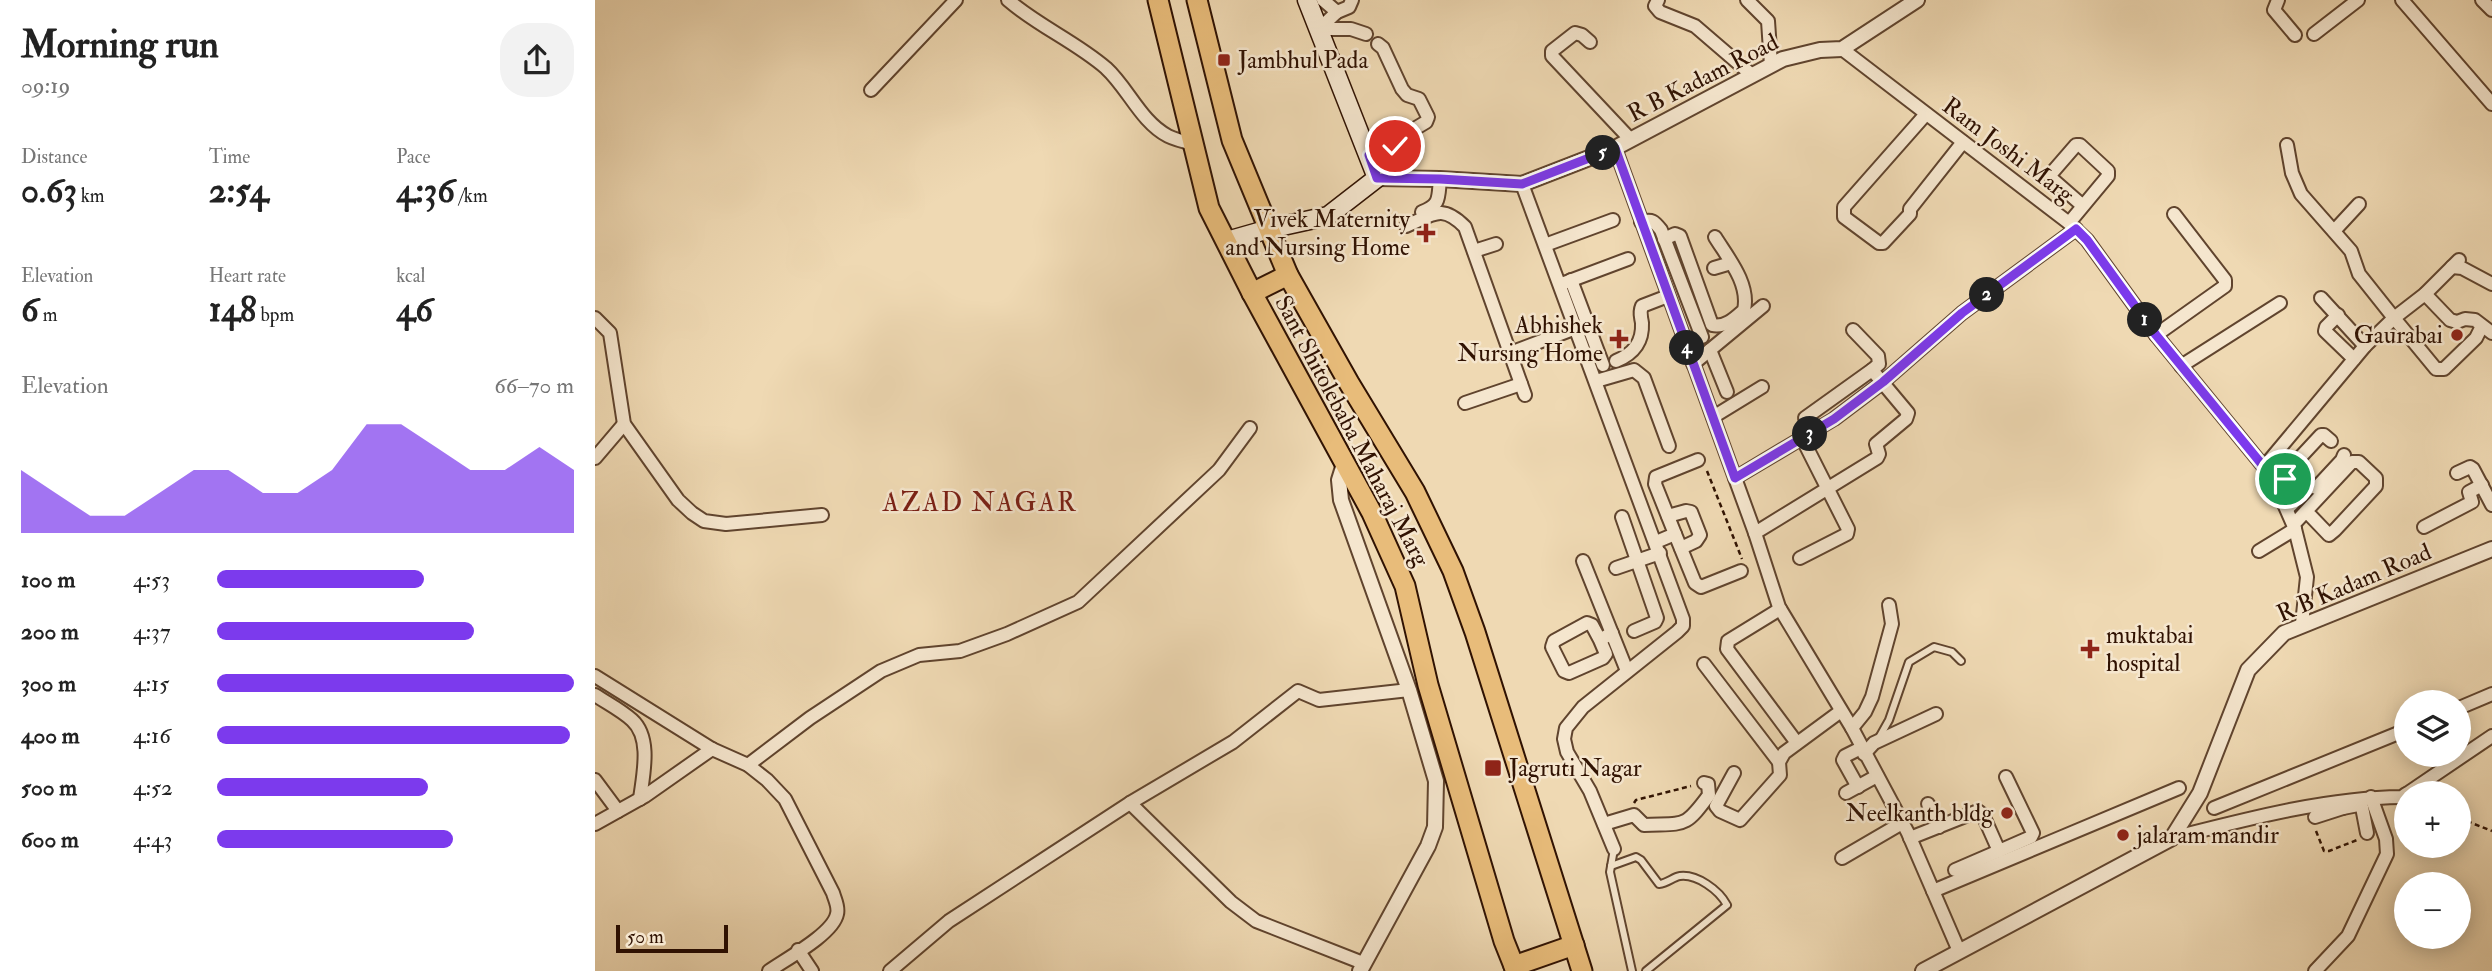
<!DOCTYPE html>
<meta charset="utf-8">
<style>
body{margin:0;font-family:"IM FELL Double Pica",serif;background:#f2f2f2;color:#222;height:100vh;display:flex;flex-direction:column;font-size:26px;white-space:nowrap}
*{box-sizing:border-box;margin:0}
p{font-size:23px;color:#767676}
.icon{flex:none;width:38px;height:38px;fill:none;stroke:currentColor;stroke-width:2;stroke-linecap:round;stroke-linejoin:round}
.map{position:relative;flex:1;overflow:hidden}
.sheet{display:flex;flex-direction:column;background:#fff;width:595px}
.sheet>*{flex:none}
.buttons{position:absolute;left:1799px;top:690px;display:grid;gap:14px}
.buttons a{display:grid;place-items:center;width:77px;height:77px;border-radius:50%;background:#fff;box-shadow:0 4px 18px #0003;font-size:35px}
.scale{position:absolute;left:21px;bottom:18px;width:112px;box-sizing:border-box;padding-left:7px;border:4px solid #301202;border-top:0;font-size:19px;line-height:24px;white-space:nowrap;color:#301202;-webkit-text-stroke:5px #f5e6ce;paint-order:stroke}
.pin{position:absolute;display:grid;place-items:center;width:60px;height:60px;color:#fff;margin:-30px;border:4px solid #fff;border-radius:50%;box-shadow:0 2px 7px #0007}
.km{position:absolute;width:35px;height:35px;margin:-18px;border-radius:50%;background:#222;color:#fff;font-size:19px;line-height:35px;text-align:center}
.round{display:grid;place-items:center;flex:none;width:74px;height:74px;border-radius:28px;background:#f2f2f2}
.headline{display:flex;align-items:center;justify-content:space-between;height:119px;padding:0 21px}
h1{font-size:38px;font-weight:800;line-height:52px}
.figures{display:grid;grid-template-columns:repeat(3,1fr);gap:10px;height:119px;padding:7px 21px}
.figures div{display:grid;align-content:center}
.figures b{font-size:35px;font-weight:800}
.figures small{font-size:19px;font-weight:400}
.figures p{font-size:19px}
.chart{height:196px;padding:14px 21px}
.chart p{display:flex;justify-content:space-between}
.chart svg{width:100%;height:126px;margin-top:7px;fill:#7c3aed;opacity:.7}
ul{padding:0 21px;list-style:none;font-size:23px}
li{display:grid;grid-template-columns:112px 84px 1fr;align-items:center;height:52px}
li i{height:18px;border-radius:9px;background:#7c3aed}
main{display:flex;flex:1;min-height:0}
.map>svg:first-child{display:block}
</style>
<main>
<section class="sheet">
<div class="headline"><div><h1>Morning run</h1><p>09:19</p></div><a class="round"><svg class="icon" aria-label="share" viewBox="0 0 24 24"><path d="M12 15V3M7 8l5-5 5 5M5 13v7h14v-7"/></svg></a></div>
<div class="figures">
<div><p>Distance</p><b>0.63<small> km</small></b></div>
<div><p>Time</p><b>2:54</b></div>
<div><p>Pace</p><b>4:36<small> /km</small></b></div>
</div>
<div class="figures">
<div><p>Elevation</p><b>6<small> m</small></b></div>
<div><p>Heart rate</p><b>148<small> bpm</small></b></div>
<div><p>kcal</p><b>46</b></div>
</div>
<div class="chart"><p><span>Elevation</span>66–70 m</p>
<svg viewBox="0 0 160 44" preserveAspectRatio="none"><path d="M0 44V22L10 30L20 38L30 38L40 30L50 22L60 22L70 30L80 30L90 22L100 6L110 6L120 14L130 22L140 22L150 14L160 22V44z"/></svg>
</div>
<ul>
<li><b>100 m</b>4:53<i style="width:58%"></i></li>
<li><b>200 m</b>4:37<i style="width:72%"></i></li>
<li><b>300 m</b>4:15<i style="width:100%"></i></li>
<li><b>400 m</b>4:16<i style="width:99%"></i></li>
<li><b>500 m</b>4:52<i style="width:59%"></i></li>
<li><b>600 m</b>4:43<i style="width:66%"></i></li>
</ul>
</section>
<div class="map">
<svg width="1897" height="971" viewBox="0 0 1897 971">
<rect width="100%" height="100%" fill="#efd9b3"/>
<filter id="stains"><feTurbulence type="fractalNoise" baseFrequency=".00286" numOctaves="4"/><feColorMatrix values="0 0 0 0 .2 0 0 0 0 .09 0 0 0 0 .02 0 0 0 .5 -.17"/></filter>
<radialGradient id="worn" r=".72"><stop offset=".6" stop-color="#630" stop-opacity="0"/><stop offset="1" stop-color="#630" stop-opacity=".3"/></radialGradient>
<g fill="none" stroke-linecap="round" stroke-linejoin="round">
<defs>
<g id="service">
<path d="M1285 736 1294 720 1314 662 1339 647 1357 652 1366 661"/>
<path d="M1019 849 1015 872 1037 971"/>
<path d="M1016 866 1041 857 1046 860 1064 884C1073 883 1078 877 1085 876 1102 874 1124 890 1132 905L1051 971"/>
</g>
<g id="minor">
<path d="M413 0C443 26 481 42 511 68 533 88 546 122 573 136 581 140 590 142 599 144"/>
<path d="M728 0 742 12"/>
<path d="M1063 0 1060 6 1065 12 1100 26 1157 75"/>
<path d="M1152 0 1173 21 1176 65"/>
<path d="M1683 0 1679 10 1700 35"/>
<path d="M1807 0 1897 104"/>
<path d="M1887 0 1897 10"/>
<path d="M724 29H756L771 34"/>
<path d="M724 29 742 12 754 7 757 0"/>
<path d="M1719 34 1763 0"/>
<path d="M995 42 987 35 980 33 957 51V56L1036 140"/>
<path d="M1247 49 1474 223 1492 240 1561 335 1669 467 1682 488 1700 529 1712 577 1707 624"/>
<path d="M276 90 361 0"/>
<path d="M1331 114 1249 207V217L1284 243H1288L1315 214V209L1368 142"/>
<path d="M1020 148 1160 533 1184 607 1257 728 1313 833 1364 951"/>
<path d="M774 155 809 142 821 128 831 122 833 117 824 99 812 95 807 89 788 48 783 44"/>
<path d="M927 184 1088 619V626L1082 632 988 707 971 728 969 739 972 752 995 791 1019 849"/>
<path d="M827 212C846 205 843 197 845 179"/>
<path d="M1046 222C1057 219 1059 221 1066 230L1107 337"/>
<path d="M1474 223 1513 176V171L1485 145H1481L1455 175 1456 178 1488 206"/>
<path d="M811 226C838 215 846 203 870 227L930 395"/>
<path d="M1739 231 1764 204"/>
<path d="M1069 239 1080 234 1085 236 1117 325C1130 328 1140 318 1149 310 1155 284 1133 258 1120 237"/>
<path d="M950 245 1018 220"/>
<path d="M879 251 901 244"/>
<path d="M1864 260 1830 294 1799 318 1841 369H1849L1881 338 1887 326"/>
<path d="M1857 267 1867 268 1897 284"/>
<path d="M1119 268 1136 263"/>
<path d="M976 280 1008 365"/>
<path d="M969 283 1033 259"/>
<path d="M1830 294 1855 320 1862 322 1870 319 1880 320 1897 333"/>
<path d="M1726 298 1770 346"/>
<path d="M1743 315 1731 327 1730 331 1759 359"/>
<path d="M0 318 15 333 29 424 83 500 97 513 109 521 131 524 227 515"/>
<path d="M1561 335 1630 286V280L1579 214"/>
<path d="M1115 350 1132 392"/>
<path d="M915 353 981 328"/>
<path d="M1021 361C1038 354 1048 343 1047 323 1046 316 1044 313 1047 306L1073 296"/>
<path d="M1098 364 1168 306"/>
<path d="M1586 366 1685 303"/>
<path d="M1001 381 1039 370 1049 378 1074 446"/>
<path d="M870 403 926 384"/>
<path d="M1118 417 1167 387"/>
<path d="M1210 418 1277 370"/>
<path d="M0 458 29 424"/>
<path d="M1669 467 1770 346 1799 318 1764 274 1756 251 1706 194 1697 173 1692 145"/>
<path d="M1862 473 1875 467 1878 469 1897 505"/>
<path d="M1140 478 1239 419 1288 382 1367 313 1481 229"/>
<path d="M1682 488 1700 469 1699 464 1726 435H1729L1736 441"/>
<path d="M1692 509 1716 486 1721 488 1747 460 1749 455"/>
<path d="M1073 516 1091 511 1096 512 1105 535 1101 541 1086 548"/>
<path d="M1027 517 1062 618 1060 622 1039 631"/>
<path d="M1699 524 1757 462H1764L1781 478V486L1740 530 1734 535 1711 511"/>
<path d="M1829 527 1877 502 1874 492 1887 485"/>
<path d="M1160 533 1282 458 1284 454 1281 444 1311 419 1313 413 1277 370 1284 364 1283 356 1258 330"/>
<path d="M1080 534 1100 583 1106 587 1146 571"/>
<path d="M1061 542 1080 534 1060 484 1061 477 1103 460"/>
<path d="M1664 551 1700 529"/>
<path d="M1205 558 1252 534 1253 529 1207 438"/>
<path d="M988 561 1032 671"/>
<path d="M1021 568 1065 553"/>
<path d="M1185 609 1133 641 1132 649 1202 743"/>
<path d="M1005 640 1011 654 1008 658 974 673 969 671 957 647 959 641 992 623 997 625 1005 640 1017 633"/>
<path d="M1109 664 1184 762"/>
<path d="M0 676 117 749 153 765 172 780 190 799 238 893C240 900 244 907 242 914 238 934 191 959 174 971"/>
<path d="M0 695C12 703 26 710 37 720 57 738 48 775 45 799"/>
<path d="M1864 708 1897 694"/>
<path d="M1257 728 1270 712 1277 697 1297 624 1294 605"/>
<path d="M1269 754 1279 743 1341 714"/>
<path d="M153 765 215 718 286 671 324 655 365 651 412 634 483 602 624 470 655 428"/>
<path d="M1139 773 1121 806 1125 811 1145 820 1185 775 1184 762 1189 753 1246 711"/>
<path d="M0 780 23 811"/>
<path d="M1263 787 1248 760 1250 756 1266 748"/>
<path d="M1251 793 1282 776"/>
<path d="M1813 793 1897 736"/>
<path d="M535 803 636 902 661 921 768 963"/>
<path d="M1333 804 1344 827"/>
<path d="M1619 808 1811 730"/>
<path d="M1748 808 1763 805 1767 807 1772 833"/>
<path d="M1720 817 1748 808"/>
<path d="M0 824 50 796 117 749"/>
<path d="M1009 824 1039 815 1049 825C1090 823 1089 829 1114 795L1113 784 1109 783"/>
<path d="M1315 838 1383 811 1388 815 1404 851 1436 837 1438 833 1411 777"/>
<path d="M1577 838C1652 819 1730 798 1807 797L1811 794"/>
<path d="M1247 858 1307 823"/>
<path d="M1360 870 1404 851"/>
<path d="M1338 891 1584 788"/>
<path d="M203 950 217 971"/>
<path d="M295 971 354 921 535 803 638 742 703 691 724 700 814 690"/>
<path d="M1720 971 1753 936 1792 854 1791 839 1776 797"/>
</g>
<g id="tertiary">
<path d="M782 178 845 179 927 184 1020 148 1188 59 1225 50 1247 49 1322 0"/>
<path d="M749 464 744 480 746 500 814 690 841 781 840 827 833 846 765 971"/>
<path d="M1328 971 1577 838 1605 793 1653 670 1689 633 1897 549"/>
</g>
<path id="secondary" d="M632 241 674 229 733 216 782 178 712 0"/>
<g id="primary">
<path d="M563 0 614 208 657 293 777 513 810 586 833 685 909 941 921 971"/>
<path d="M602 0 637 140 693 275 754 383 820 492 858 571 880 632 987 971"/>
<path d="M657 293 693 275"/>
<path d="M919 966 979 945"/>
</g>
</defs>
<use href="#service" stroke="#60442e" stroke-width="10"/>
<use href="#minor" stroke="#60442e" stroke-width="16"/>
<use href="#tertiary" stroke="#60442e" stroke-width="18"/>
<use href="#secondary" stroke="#301202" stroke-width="21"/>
<use href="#primary" stroke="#301202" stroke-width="23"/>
<g stroke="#301202" stroke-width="2.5" stroke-dasharray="5 3.5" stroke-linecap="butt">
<path d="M1112 471 1147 559"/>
<path d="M1039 803 1041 800 1096 786"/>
<path d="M1864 818 1897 831"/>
<path d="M1721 831 1729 851H1734L1762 840"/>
</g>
<use href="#service" stroke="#f5e6ce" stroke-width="6"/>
<use href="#minor" stroke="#f5e6ce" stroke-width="12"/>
<use href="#tertiary" stroke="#f5e6ce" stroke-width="14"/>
<use href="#secondary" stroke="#f5e6ce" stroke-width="18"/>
<use href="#primary" stroke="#e8bc7a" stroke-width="19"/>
</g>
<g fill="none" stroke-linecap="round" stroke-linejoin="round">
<defs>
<path id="route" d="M800 146 774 155 782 178 845 179 927 184 1020 148 1140 478 1239 419 1288 382 1367 313 1481 229 1492 240 1561 335 1669 467 1682 488 1690 479"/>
</defs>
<use href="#route" stroke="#fff" stroke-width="14"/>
<use href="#route" stroke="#7c3aed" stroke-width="9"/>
</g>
<g fill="#8f2418" stroke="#f5e6ce" stroke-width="2.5">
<rect x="622" y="53" width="14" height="14" rx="3.5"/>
<path d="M827.5 222.5h7v7h7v7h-7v7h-7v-7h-7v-7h7z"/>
<circle cx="1862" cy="335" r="7"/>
<path d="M1020.5 328.5h7v7h7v7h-7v7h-7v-7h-7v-7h7z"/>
<path d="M1491.5 638.5h7v7h7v7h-7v7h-7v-7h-7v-7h7z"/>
<rect x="889" y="759" width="18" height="18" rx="3.5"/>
<circle cx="1412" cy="813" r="7"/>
<circle cx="1528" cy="835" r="7"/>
</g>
<g text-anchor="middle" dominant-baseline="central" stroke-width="5" stroke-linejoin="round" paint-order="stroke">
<g font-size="24" fill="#301202" stroke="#f5e6ce" text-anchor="start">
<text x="643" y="60">Jambhul Pada</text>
<text x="815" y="219" text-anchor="end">Vivek Maternity<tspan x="815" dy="28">and Nursing Home</tspan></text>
<text x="1008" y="325" text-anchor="end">Abhishek<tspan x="1008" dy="28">Nursing Home</tspan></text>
<text x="1848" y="335" text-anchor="end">Gaurabai</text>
<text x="1511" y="635">muktabai<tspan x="1511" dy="28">hospital</tspan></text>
<text x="914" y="768">Jagruti Nagar</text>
<text x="1398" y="813" text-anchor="end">Neelkanth bldg</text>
<text x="1542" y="835">jalaram mandir</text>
</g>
<g font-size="24" fill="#301202" stroke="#f5e6ce">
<text transform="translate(1108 78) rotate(-27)">R B Kadam Road</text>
<text transform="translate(1413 150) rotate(37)">Ram Joshi Marg</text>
<text transform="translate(757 431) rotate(62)">Sant Shitolebaba Maharaj Marg</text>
<text transform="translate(1759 583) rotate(-23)">R B Kadam Road</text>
</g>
<g font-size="26" letter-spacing="2" fill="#7a1f14" stroke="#f5e6ce">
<text x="385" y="503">AZAD NAGAR</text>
</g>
</g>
<rect width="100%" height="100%" filter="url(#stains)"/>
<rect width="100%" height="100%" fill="url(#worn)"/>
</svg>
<div class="buttons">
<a><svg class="icon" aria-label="layers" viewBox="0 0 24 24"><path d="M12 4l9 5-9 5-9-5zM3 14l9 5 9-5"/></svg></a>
<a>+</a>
<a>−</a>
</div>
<div class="scale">50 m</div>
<div class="pin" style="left:1690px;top:479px;background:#1e9e55"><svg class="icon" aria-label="arrive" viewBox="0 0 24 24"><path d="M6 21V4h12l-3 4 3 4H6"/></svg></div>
<div class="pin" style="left:800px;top:146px;background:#d93025"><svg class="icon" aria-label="check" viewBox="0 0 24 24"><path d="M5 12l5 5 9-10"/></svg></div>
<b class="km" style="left:1550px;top:320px">1</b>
<b class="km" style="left:1392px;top:295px">2</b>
<b class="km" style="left:1215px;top:434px">3</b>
<b class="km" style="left:1092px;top:348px">4</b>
<b class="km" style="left:1008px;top:153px">5</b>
</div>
</main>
